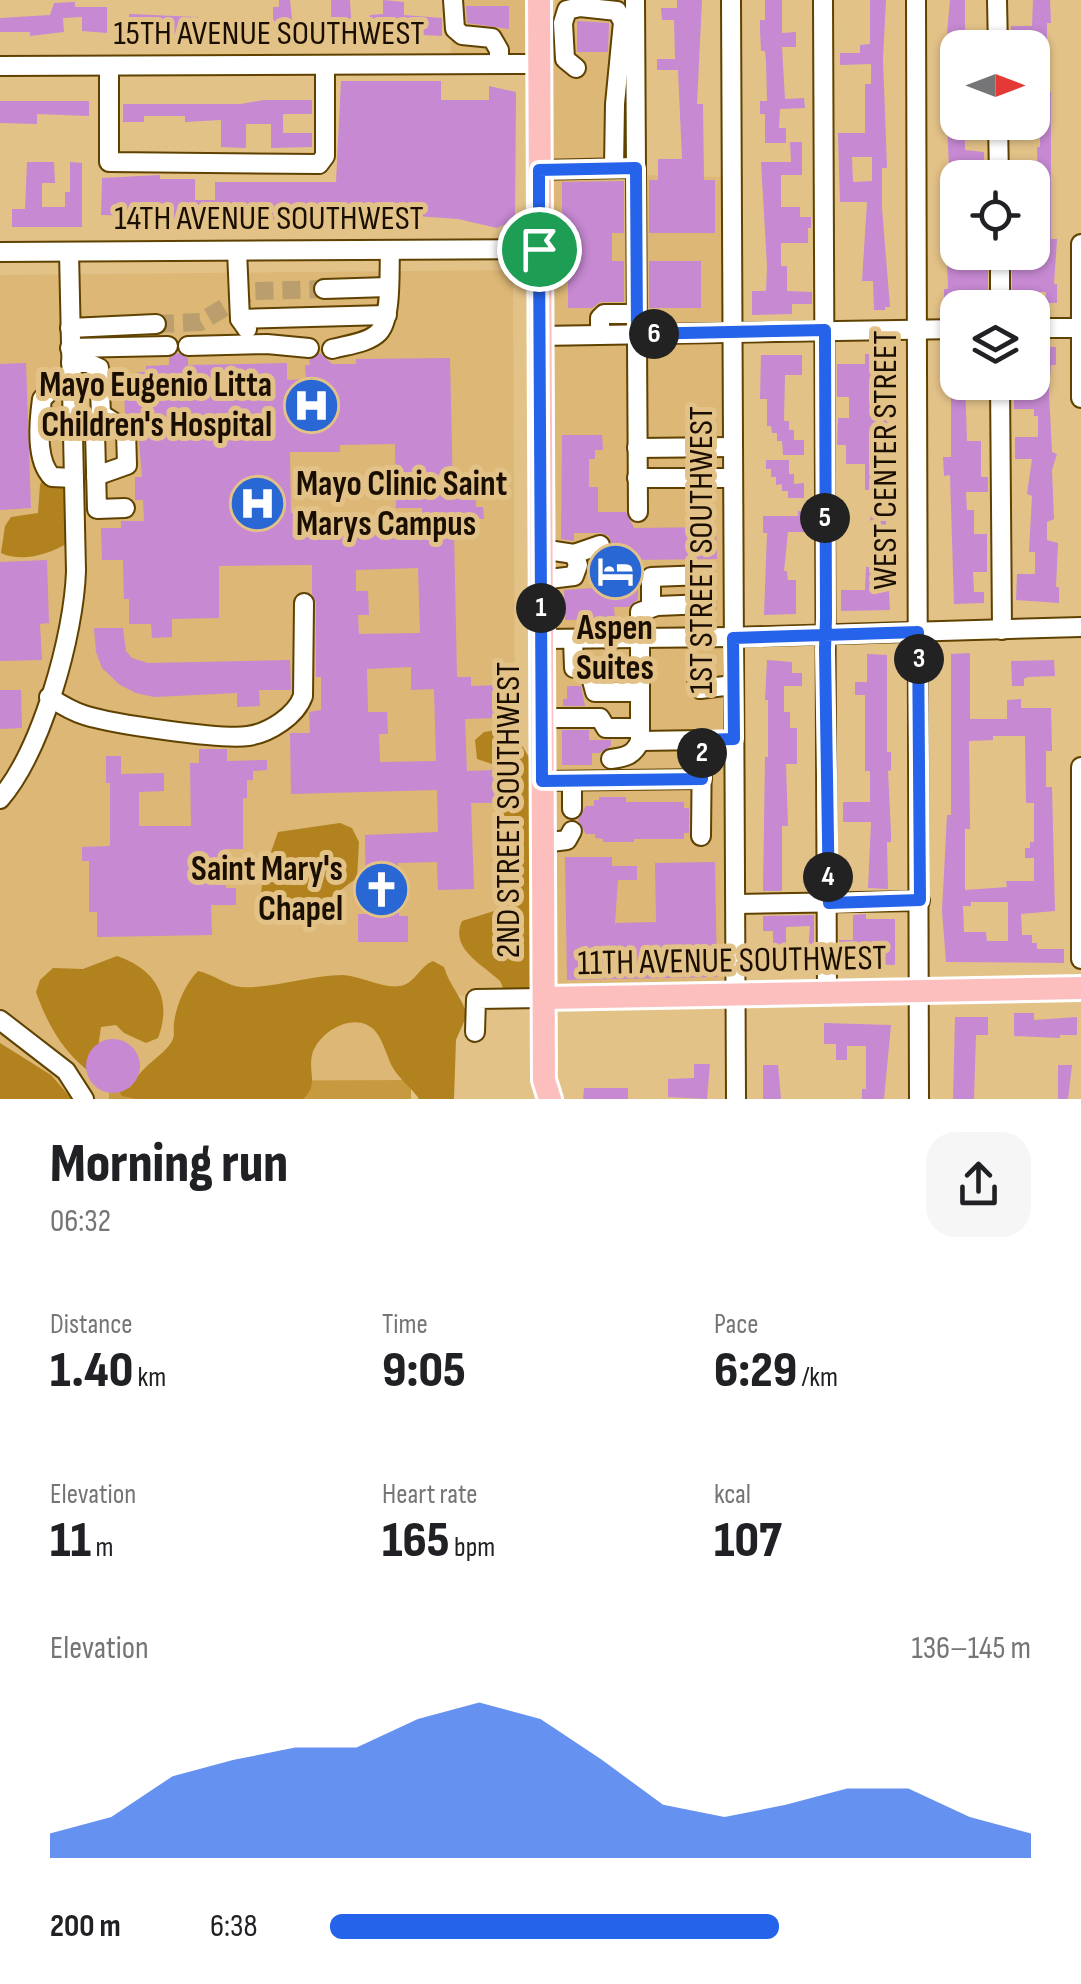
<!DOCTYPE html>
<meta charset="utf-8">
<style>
body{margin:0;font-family:"Sofia Sans Condensed",sans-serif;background:#f6f6f6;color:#202124;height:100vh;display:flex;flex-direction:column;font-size:38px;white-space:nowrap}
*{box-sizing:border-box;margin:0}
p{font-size:32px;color:#757577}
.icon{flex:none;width:55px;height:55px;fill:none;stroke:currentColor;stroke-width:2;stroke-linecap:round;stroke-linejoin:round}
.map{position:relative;height:1099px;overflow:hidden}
.drawer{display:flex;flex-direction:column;background:#fff;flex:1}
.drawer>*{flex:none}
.needle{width:65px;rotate:90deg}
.tools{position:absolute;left:940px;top:30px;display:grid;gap:20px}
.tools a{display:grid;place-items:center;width:110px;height:110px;border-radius:20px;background:#fff;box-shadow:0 2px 8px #0004;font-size:50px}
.pin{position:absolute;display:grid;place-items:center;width:85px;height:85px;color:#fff;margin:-42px;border:5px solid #fff;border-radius:50%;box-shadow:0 2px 10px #0007}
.km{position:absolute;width:50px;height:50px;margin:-25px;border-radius:50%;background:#222;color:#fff;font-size:28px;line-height:50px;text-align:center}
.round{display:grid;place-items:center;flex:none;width:105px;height:105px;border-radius:30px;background:#f6f6f6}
.overview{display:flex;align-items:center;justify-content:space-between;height:170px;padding:0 50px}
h1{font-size:55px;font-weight:800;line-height:75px}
.stats{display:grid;grid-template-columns:repeat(3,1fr);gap:15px;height:170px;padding:10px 50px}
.stats div{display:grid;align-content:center}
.stats b{font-size:50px;font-weight:800}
.stats small{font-size:28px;font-weight:400}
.stats p{font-size:28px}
.chart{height:280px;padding:20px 50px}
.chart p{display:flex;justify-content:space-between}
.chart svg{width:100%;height:180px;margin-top:10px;fill:#2563eb;opacity:.7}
ul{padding:0 50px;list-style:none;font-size:32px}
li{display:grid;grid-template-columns:160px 120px 1fr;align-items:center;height:75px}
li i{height:25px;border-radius:12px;background:#2563eb}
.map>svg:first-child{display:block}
</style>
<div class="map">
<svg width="1081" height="1099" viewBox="0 0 1081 1099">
<rect width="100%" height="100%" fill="#e3c288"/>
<g fill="#dcb775">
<rect x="451" y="0" width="77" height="60"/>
<path d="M555 0H640L643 175 723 177 727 991 553 990 552 78Z"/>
<path d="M513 270 516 995 411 996 410 1080 110 1081 109 1099H0V275Z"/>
</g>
<path fill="#c89a40" d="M411 1080V1099H109V1081Z"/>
<g fill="#b1821d">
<path d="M43 478 64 489 68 501V543C49 554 22 563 1 553L5 526 11 517 38 513 40 485Z"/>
<path d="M498 730 515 733 538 773 535 978 527 1001 506 998C505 994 502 984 500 981 484 965 449 949 462 921L507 907C518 889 510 835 499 817L514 777 507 769 477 759 475 740 484 732Z"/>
<path d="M340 823 352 828 359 842 357 878C327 899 299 929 259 913L263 875 278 832Z"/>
<path d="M117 956C156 969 173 999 158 1038L146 1043 124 1033 116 1025 101 1027 98 1048 103 1069 94 1075C64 1054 48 1026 36 992L40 980 53 968 83 969Z"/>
<path d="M433 961 444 967C449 985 462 997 467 1015L456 1040 454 1099H419C412 1088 400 1080 393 1068 387 1058 384 1042 376 1032 357 1009 318 1031 312 1055 308 1072 319 1086 303 1099H136L122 1096 118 1089 122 1079 130 1088C141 1065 167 1054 173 1039 175 1034 173 1029 174 1023 176 1006 185 984 198 971 213 974 227 986 241 987 272 989 309 975 343 975 362 976 387 991 404 985 417 980 420 966 433 961Z"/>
<path d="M0 1043 51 1075 72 1099H0Z"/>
</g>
<g fill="#c689d2" fill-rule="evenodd">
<path d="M279 0H290L293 29H273V7H279Z"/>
<path d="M331 0H350L351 19H370V15L383 14V0L404 2V23L385 24V36H361V41L331 37V32H322V22H331Z"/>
<path d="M677 0H702L697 104H703L704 180H715V233H649V180H658V159H682L678 70H657V59H675L674 20H662L661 8H677Z"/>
<path d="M765 0H782V33L796 32V47H782L785 99 804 98 805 108 780 109 779 128H786V143H765V114H760V101H767L766 61 765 51H761L760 30V20H765Z"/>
<path d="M870 0H886L883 59 887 168H882V208L890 307H885V310H874L873 281H862L867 202H840L838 133H865V84H871V64L840 65V53H860V45L870 44ZM852 157H872V181L853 182Z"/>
<path d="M950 0H965V48H958V55H945Z"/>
<path d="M1033 0H1050L1051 23H1047V41L1049 56H1044L1045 77H1048V92H1051V239H1057L1054 284H1057V303H1046V292H1022V302H1012V254H1033L1032 189H1038L1037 147H1040V108H1033L1032 48H1011V26H1032Z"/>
<path d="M75 2V7H107V33L82 31V17L63 18 64 32 30 36V32H0V18L50 15 54 3Z"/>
<path d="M466 6H509V29L467 23Z"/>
<path d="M129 14 198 17V36L129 32Z"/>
<path d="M404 15 442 18V36L404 34Z"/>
<path d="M577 21 609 23 608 52H577Z"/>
<path d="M341 81H441V100H489V86L516 92 515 220 497 228 458 219 374 213H328V220H137V216L101 215 102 178 160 175V179H195V200H215V182H336Z"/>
<path d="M946 97H958V123H965V150L984 152V178H971L970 168H949Z"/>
<path d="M263 100H312V114H283V133H312V147L271 148V124H246V148L221 147V120L185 122V116H144V122H123V104H241Z"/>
<path d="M0 101H89V116L37 114V124L0 123Z"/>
<path d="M790 142H802V175H781V207H800V217H811V228H808V243H781V266H787V291L812 292V304H792V314L752 315V291H766L767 266 761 162H791Z"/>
<path d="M27 162H54L55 183H42V207H65V192H70V162L82 163V227H12V209H25Z"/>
<path d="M624 181V233H612V261H624V302H600L592 308H568V232H562V182Z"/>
<path d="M958 231V262L980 261V256H988V302L944 305V289H948L946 232Z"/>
<rect x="649" y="261" width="52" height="47"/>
<path d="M1041 347H1056V365H1051L1049 392 1052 452 1057 454 1052 470 1054 519 1047 522V540L1058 543 1056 587H1059V603L1016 600 1017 574H1035V552H1029L1032 496 1027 494 1032 459H1015V437H1038V416H1034V409H1014V393H1032V376H1041Z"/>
<path d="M871 351H888L886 540 890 610 841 611V590H865L866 567H870L871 490H865V464H846V445H837L838 418H849V397H837V364H865V354H871Z"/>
<path d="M178 353 188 358V365L287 363V380L306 379 305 365H310L309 360 320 353 332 364H356V359L450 358 453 495 469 494V499H476V507H483L484 519H477V529H469V533L454 534 457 677H471V686L499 685 500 718 465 719 467 771 494 770 496 803H471L474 889 438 890 437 862 398 863 399 916H408V942H358V914H366L365 835 438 832 437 790 291 794 290 733H310L309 712 321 710V677H316V603L312 594V565L219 566V618L172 619V637L152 638 151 624H129V599H124L123 560H102L101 528H121V521H144L143 500H135V477H142L138 430 134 417 125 414 124 388H137V372H146V366L169 365V358ZM395 444 396 508H422V534L307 537V513H291L290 452H340V445ZM418 568 420 633 359 634 358 615H369L368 591H356V570ZM411 667V690L434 689 436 761 380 762 379 734H388L387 712H368L367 669Z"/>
<path d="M761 355H802V375H785L784 421H789V430H794V440H804V455H783L782 441H777V433H772L771 426H767V399H760Z"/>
<path d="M958 359V382H965L967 441H981V477H988V492H966L967 510H974V534H987V572H973L974 592H984V603L954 604 950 475 944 476 943 457H951V387H948L944 360Z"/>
<path d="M26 363 31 508 0 510V364Z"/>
<path d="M562 435H602L603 450H595V459H589V487H598V512H626L634 528 716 527 717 559 629 560 630 587H638V599L629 607H614L615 619 565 620 564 590 594 588V584H600V558L609 554 612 546 609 536 601 533H574V541L561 539Z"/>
<path d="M766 460H789V474H794V484L804 483V498H788V491H782V484L776 485V477H771V469H766Z"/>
<path d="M798 511H812V532H788L784 571H787L788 580H796V614L764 615 767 533H763V516H798Z"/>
<path d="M47 560 49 623 40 624 42 660 0 661V562Z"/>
<path d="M94 628H123L126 651 132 658 148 663 290 660 291 690H259L260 706 237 707V693L154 697 136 693 120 685 102 668 96 652Z"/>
<path d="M970 653V719H1007V700L1021 699V708H1051L1052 751H1046V787H1052L1055 911 1021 914 1022 935H1032V943H1037V949H1064V963L946 962 942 911 947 815H951V654ZM993 736H1025L1026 803H1034V842H1030V848H1025V858H1034V881H1006L1007 887 965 890V829H970L969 741 993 740ZM971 902H1008V941H987L986 932H964L963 906H971Z"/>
<path d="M867 654 887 655V752H891V770L888 771 891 833V842H887L888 889 868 888 871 822H843V802H870V771H865V695H855V682H867Z"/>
<path d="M767 660 792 662V673H802V686H784V712H790V728H797V764H786L788 826H782V891H763L765 757H768V700H765Z"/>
<path d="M1054 660 1055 676 1028 677 1024 679V686H1012L1011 661Z"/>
<path d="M567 686H581L585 706H563V699H567Z"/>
<path d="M0 690H21L22 728 0 729Z"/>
<path d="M562 730H589V740H611V746L600 753H592V765H562Z"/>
<path d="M199 749H227V761L267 760V770L253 771V780H247V798H243V849H225L226 888H236V905H211L212 935 97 937V912H89V861H82V847L110 846V783H106V756H121V774L164 773V791L139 792V826H191L190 763H199Z"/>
<path d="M599 797H626V802H684V808H689V833H684V839H634V842H603V839L595 838V834H586L578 820 586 806H594V800H599Z"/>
<path d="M565 857H612V866H637V880H618L615 923 656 922 655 863 715 862 717 977 567 980Z"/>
<path d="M866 914V919H895V965L839 963V940H853V915Z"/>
<path d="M814 915V965L762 969 763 952H773V931H763V916ZM810 926 808 951H786V927Z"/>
<path d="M1014 1013H1034V1020L1077 1017V1035H1060V1038L1014 1036Z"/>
<path d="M955 1017H988V1035H976L974 1099H953Z"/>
<path d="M824 1023 891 1025 884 1099H862V1089H866V1046H847V1060H836V1044H824Z"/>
<circle cx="113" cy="1066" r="27"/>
<path d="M694 1064H710L707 1099 668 1097V1079L694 1078Z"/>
<path d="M763 1065H778L781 1099H763Z"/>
<path d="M1058 1065H1072L1068 1099H1058Z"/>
<path d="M584 1088H628V1099H583Z"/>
</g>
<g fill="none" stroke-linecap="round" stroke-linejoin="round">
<path stroke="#bb9e6d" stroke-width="18" stroke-dasharray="18 9" stroke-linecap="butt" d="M156 324 200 322 252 291 324 289"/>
<defs>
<g id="minor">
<path d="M453 0 455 29 462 35 492 38 499 50V64"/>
<path d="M635 0 638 512"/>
<path d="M731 0 736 1099"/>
<path d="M823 0 827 994"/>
<path d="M916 0 919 1099"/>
<path d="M997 0 998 48"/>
<path d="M0 66 539 64"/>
<path d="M109 66V162L319 164 325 156V65"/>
<path d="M576 68 565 59 563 23 567 10 580 7 617 11 623 22 615 104 614 168"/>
<path d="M998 122 999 178"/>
<path d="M539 170 626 168"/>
<path d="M1081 244V398"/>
<path d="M237 251 240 319 247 329"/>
<path d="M0 252 539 249"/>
<path d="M1000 252V308"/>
<path d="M324 289 388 287"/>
<path d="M240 319 387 315"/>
<path d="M70 328 156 324"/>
<path d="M1032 328H1081"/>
<path d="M600 335V318L604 314H631L637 320"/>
<path d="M539 336 958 329"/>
<path d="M188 346 267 344 309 348"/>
<path d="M70 348 168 346"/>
<path d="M332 349C346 345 369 343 379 332 392 318 389 270 390 250"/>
<path d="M71 363H88L99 368 101 414 95 431 97 509 125 508"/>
<path d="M1000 382 1002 630"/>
<path d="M71 389 51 390 42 399C39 421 35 460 52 477L73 478"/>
<path d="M637 448 733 447"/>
<path d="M96 476 127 465 126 430 101 414"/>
<path d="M637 478H733"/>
<path d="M541 549 574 554 578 565 574 576 541 580"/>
<path d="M574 554 600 545"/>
<path d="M651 607V577L705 575 706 604 657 606 640 612V741L702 740 701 836"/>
<path d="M541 639 733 637 1081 627"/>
<path d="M573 639 574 668H640"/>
<path d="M589 669 595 692H640"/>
<path d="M697 685 700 689 733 685"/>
<path d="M49 697C60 704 71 711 84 715 112 724 221 740 248 736 269 733 296 716 303 696L304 603"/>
<path d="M543 718H600L606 728H640"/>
<path d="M611 759C626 757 634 755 640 741"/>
<path d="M1081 767V959"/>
<path d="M543 781 702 779"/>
<path d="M0 799C42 750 74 635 76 571L69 252"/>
<path d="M572 809V781"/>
<path d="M543 843 567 840 572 831"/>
<path d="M736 904 920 901"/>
<path d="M0 1020 66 1071 84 1099"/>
<path d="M475 1032 476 999 544 998"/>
</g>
<g id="major">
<path d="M539 0 544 1080 550 1099"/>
<path d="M544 998 1081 988"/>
</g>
</defs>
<use href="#minor" stroke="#5f4200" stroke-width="22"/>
<use href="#major" stroke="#fff" stroke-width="28"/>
<use href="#minor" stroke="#fff" stroke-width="18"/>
<use href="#major" stroke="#fdbfbe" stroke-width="22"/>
</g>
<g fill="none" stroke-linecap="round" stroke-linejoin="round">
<defs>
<path id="route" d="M539 249 542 781 702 779V740L734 739 733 638C795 636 857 634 918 632L920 900 829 903 825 650 826 618 825 330 637 334 636 168 539 170V249"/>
</defs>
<use href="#route" stroke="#fff" stroke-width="20"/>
<use href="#route" stroke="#2563eb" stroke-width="12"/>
</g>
<defs>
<symbol id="hospital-disc" viewBox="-11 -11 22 22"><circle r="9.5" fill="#2967d4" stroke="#e3c288"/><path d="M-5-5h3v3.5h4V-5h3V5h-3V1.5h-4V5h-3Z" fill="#fff"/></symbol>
<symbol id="hotel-disc" viewBox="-11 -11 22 22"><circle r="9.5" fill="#2967d4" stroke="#e3c288"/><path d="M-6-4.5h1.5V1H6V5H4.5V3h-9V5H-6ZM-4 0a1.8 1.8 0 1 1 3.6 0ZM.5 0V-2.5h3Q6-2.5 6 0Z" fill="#fff"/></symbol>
<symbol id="church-disc" viewBox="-11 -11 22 22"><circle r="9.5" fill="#2967d4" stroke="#e3c288"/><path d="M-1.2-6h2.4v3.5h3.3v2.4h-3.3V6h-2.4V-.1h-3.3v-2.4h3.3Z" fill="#fff"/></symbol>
</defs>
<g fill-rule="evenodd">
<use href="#hospital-disc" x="280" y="374" width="63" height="63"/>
<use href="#hospital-disc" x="226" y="472" width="63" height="63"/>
<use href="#hotel-disc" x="584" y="540" width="63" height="63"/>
<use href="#church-disc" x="350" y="858" width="63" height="63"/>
</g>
<g text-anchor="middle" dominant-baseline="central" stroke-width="10" stroke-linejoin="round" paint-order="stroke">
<g font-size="35" fill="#1a0e00" stroke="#e3c288">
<text x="269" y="33">15TH AVENUE SOUTHWEST</text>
<text x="269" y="218">14TH AVENUE SOUTHWEST</text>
<text transform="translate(885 460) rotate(-90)">WEST CENTER STREET</text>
<text transform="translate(701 550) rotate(-90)">1ST STREET SOUTHWEST</text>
<text transform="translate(508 810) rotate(-90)">2ND STREET SOUTHWEST</text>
<text transform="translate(732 961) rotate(-1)">11TH AVENUE SOUTHWEST</text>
</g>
<g font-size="35" font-weight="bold" fill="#1a0e00" stroke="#e3c288" text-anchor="end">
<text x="272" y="385">Mayo Eugenio Litta<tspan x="272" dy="40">Children's Hospital</tspan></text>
<text x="296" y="484" text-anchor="start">Mayo Clinic Saint<tspan x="296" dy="40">Marys Campus</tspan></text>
<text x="615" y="628" text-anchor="middle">Aspen<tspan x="615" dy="40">Suites</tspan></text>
<text x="343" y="869">Saint Mary's<tspan x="343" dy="40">Chapel</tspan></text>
</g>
</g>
</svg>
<div class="tools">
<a><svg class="needle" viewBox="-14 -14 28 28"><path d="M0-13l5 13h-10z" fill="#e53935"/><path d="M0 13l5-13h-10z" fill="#757577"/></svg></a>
<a><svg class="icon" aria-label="locate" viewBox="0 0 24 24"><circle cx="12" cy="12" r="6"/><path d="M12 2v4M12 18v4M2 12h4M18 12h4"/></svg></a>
<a><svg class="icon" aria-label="layers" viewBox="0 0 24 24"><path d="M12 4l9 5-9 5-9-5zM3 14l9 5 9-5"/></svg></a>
</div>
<div class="pin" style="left:539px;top:249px;background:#1e9e55"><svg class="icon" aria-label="arrive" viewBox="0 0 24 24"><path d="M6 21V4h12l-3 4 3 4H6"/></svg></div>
<b class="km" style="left:541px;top:608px">1</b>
<b class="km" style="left:702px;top:753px">2</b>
<b class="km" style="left:919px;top:659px">3</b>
<b class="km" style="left:828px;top:877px">4</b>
<b class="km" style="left:825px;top:518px">5</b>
<b class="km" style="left:654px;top:334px">6</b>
</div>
<section class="drawer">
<div class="overview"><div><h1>Morning run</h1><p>06:32</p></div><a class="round"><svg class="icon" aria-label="share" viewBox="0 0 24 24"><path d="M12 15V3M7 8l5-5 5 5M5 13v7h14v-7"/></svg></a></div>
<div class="stats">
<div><p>Distance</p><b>1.40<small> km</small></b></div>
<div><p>Time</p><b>9:05</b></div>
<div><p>Pace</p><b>6:29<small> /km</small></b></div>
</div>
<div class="stats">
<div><p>Elevation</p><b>11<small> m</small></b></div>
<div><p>Heart rate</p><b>165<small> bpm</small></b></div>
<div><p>kcal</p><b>107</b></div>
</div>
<div class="chart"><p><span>Elevation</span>136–145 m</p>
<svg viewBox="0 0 160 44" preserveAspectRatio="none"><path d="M0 44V38L10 34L20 24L30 20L40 17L50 17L60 10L70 6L80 10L90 20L100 31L110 34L120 31L130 27L140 27L150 34L160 38V44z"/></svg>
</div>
<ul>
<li><b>200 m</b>6:38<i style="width:64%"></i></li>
</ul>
</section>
